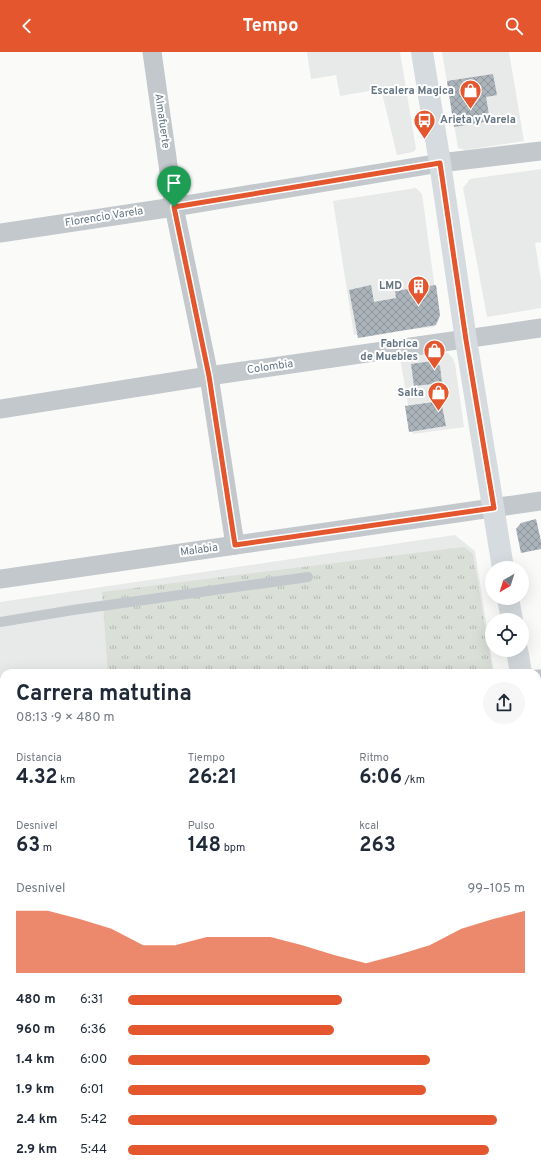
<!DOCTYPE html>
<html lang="es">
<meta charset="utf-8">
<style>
body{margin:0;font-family:Overpass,sans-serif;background:#f6f6f7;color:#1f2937;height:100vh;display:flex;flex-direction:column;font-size:15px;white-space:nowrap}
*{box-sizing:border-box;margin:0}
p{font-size:13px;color:#747a83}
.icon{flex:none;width:22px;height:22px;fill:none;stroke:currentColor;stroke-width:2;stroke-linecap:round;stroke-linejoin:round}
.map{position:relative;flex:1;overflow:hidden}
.side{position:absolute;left:0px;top:617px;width:541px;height:504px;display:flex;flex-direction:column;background:#fff;border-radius:12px 12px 0 0;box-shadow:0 4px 16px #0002}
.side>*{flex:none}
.needle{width:26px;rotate:219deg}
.controls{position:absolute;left:485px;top:509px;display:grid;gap:8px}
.controls a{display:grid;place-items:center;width:44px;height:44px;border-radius:50%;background:#fff;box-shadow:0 4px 16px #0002;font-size:20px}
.pin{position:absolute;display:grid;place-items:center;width:34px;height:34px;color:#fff;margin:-41px -17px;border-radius:50% 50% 50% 0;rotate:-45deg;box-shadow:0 0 4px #0007}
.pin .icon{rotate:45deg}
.round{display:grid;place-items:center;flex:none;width:42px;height:42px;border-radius:21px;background:#f6f6f7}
.head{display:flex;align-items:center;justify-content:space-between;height:68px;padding:0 16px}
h1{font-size:22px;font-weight:700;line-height:30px}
.stats{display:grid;grid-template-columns:repeat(3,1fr);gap:6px;height:68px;padding:4px 16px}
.stats div{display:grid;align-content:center}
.stats b{font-size:20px;font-weight:700}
.stats small{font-size:11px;font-weight:400}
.stats p{font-size:11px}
.chart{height:112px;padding:8px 16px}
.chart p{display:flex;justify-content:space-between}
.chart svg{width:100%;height:72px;margin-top:4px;fill:#e4572e;opacity:.7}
ul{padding:0 16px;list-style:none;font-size:13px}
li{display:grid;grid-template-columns:64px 48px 1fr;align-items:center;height:30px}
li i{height:10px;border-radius:5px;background:#e4572e}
header{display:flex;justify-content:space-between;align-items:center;height:52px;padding:0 16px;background:#e4572e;color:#fff;font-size:18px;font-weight:700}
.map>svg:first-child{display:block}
</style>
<header><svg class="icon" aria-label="back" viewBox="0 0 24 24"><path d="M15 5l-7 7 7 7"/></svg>Tempo<svg class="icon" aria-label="search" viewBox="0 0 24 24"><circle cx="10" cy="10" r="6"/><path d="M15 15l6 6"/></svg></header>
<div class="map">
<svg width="541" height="1121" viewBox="0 0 541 1121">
<defs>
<pattern id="grass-tufts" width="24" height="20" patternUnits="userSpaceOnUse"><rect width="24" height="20" fill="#dadfd7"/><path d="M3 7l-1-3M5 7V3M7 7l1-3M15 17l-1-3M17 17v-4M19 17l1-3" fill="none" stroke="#b4b9b4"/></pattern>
<pattern id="building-cross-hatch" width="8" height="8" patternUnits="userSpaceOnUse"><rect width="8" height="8" fill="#aab3b9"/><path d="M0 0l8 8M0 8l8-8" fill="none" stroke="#8e969c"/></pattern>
</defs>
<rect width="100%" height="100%" fill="#fafaf8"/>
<g fill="#e8e9e9">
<path d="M307 0H400L416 97 413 100 397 103 381 37 340 44 336 23 311 27Z"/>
<path d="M442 0H509L524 89 466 98 458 96Z"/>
<path d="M541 117V190L535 191 541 228V256L487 265 463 136 470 127Z"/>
<path d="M416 136 422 142 439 267 434 275 354 283 333 149Z"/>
<path d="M438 300 447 301 452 305 455 312 464 375 413 382 400 306Z"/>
<path d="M455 483 475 499 494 621H4V1117H537V894L541 920V1121H0V550Z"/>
</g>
<g fill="url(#grass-tufts)">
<path d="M464 495 473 502 493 621H108L102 540Z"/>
<path d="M0 667 4 683V749L0 734Z"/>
<path d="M0 744 4 760V1117H97L98 1121H0Z"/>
<path d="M541 1042V1121H101L100 1117H537V1043Z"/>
</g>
<g fill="url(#building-cross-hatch)">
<path d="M493 22 497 43 486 45 490 69 454 75 447 29Z"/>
<path d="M371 233 374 250 396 246 395 239 436 233 440 263 436 273 358 286 349 238Z"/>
<path d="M433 309 440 314 442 331 414 334 411 312Z"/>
<path d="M441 349 446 374 409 380 405 354Z"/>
<path d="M536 467 541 489V497L521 501 516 477 521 471Z"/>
<path d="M0 962 4 965V987L0 992Z"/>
<path d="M4 1088V1117H32L29 1121H0V1093Z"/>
</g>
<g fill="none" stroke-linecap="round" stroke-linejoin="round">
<g stroke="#bbbfc2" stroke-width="2.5" stroke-dasharray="2 2" stroke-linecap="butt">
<path d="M0 796 4 795"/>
<path d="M0 886 4 885"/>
<path d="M0 1050 4 1044"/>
<path d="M0 1054 4 1057"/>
<path d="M88 1117 93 1121"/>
<path d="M81 1121 84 1117"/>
</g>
<g stroke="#c3c8cc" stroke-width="10">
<path d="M0 570 73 558 308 525"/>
<path d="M0 740 4 754"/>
<path d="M537 803H541"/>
</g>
<g stroke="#c3c8cc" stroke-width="19">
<path d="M152 0 174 155 209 324 235 493"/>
<path d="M0 181 174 155 440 111 541 99"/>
<path d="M0 357 209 324 541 276"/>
<path d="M0 527 541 449"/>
<path d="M537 627H541"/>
</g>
<g stroke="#d6dbdf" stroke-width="22">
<path d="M422 0 440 111 466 288 503 516"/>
<path d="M508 546 512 568"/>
<path d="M517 598 521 621"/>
<path d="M537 738 541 767"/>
</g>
</g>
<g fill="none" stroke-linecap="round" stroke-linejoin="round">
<defs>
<path id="route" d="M440 111 466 288 494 456 235 493 209 324 174 155Z"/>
</defs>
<use href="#route" stroke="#fff" stroke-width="8"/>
<use href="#route" stroke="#e4572e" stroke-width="5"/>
</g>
<defs>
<symbol id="shop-pin" viewBox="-11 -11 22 30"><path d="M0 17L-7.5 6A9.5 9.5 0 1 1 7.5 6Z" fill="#e4572e" stroke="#fff"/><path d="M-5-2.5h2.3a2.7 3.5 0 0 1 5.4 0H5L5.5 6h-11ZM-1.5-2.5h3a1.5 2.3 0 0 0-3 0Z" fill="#fff"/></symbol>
<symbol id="bus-pin" viewBox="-11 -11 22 30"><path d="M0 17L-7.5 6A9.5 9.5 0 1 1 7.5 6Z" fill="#e4572e" stroke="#fff"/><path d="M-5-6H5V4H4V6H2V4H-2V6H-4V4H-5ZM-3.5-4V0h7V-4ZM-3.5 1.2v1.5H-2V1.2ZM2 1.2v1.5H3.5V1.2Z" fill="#fff"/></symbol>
<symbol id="building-pin" viewBox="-11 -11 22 30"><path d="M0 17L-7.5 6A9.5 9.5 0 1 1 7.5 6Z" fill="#e4572e" stroke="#fff"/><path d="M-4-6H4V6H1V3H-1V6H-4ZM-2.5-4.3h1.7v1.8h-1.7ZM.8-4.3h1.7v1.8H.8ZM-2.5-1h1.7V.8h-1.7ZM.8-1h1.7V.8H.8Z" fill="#fff"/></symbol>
</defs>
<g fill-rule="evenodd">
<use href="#shop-pin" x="458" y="26" width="25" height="34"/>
<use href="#bus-pin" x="412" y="56" width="25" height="34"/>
<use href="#building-pin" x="406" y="222" width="25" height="34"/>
<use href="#shop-pin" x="422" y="286" width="25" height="34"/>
<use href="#shop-pin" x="426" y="328" width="25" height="34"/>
</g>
<g text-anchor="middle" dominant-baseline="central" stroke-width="4" stroke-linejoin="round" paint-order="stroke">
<g font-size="11" font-weight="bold" fill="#657683" stroke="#fff" text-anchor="end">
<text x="454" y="39">Escalera Magica</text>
<text x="440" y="68" text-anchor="start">Arieta y Varela</text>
<text x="402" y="234">LMD</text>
<text x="418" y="292">Fabrica<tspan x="418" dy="13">de Muebles</tspan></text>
<text x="424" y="341">Salta</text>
</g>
<g font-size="11" fill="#657683" stroke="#fff">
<text transform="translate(162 69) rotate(82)">Almafuerte</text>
<text transform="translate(104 165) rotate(-9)">Florencio Varela</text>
<text transform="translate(270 315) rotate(-8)">Colombia</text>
<text transform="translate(199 498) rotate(-8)">Malabia</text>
</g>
</g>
</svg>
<div class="controls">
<a><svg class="needle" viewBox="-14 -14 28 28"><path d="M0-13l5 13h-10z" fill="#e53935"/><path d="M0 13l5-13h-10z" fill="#747a83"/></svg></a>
<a><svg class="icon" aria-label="locate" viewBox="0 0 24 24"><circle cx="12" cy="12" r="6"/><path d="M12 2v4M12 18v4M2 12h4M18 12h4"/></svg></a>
</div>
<div class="pin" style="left:174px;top:155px;background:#1e9e55"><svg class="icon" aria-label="arrive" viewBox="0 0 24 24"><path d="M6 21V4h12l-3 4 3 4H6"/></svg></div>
<section class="side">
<div class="head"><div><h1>Carrera matutina</h1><p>08:13 · 9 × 480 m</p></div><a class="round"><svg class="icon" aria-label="share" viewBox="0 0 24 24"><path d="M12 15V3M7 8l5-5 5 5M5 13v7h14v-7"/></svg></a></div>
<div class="stats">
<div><p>Distancia</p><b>4.32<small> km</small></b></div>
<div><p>Tiempo</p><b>26:21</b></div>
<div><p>Ritmo</p><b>6:06<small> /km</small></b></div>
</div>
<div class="stats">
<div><p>Desnivel</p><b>63<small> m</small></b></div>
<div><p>Pulso</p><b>148<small> bpm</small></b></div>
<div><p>kcal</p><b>263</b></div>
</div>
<div class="chart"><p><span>Desnivel</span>99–105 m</p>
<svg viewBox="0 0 160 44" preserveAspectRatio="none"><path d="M0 44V6L10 6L20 11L30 17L40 27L50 27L60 22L70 22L80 22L90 27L100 33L110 38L120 33L130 27L140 17L150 11L160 6V44z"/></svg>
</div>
<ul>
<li><b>480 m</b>6:31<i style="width:54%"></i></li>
<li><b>960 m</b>6:36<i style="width:52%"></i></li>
<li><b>1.4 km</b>6:00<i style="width:76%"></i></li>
<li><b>1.9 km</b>6:01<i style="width:75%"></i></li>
<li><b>2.4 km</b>5:42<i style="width:93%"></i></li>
<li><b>2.9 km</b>5:44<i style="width:91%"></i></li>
</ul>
</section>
</div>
